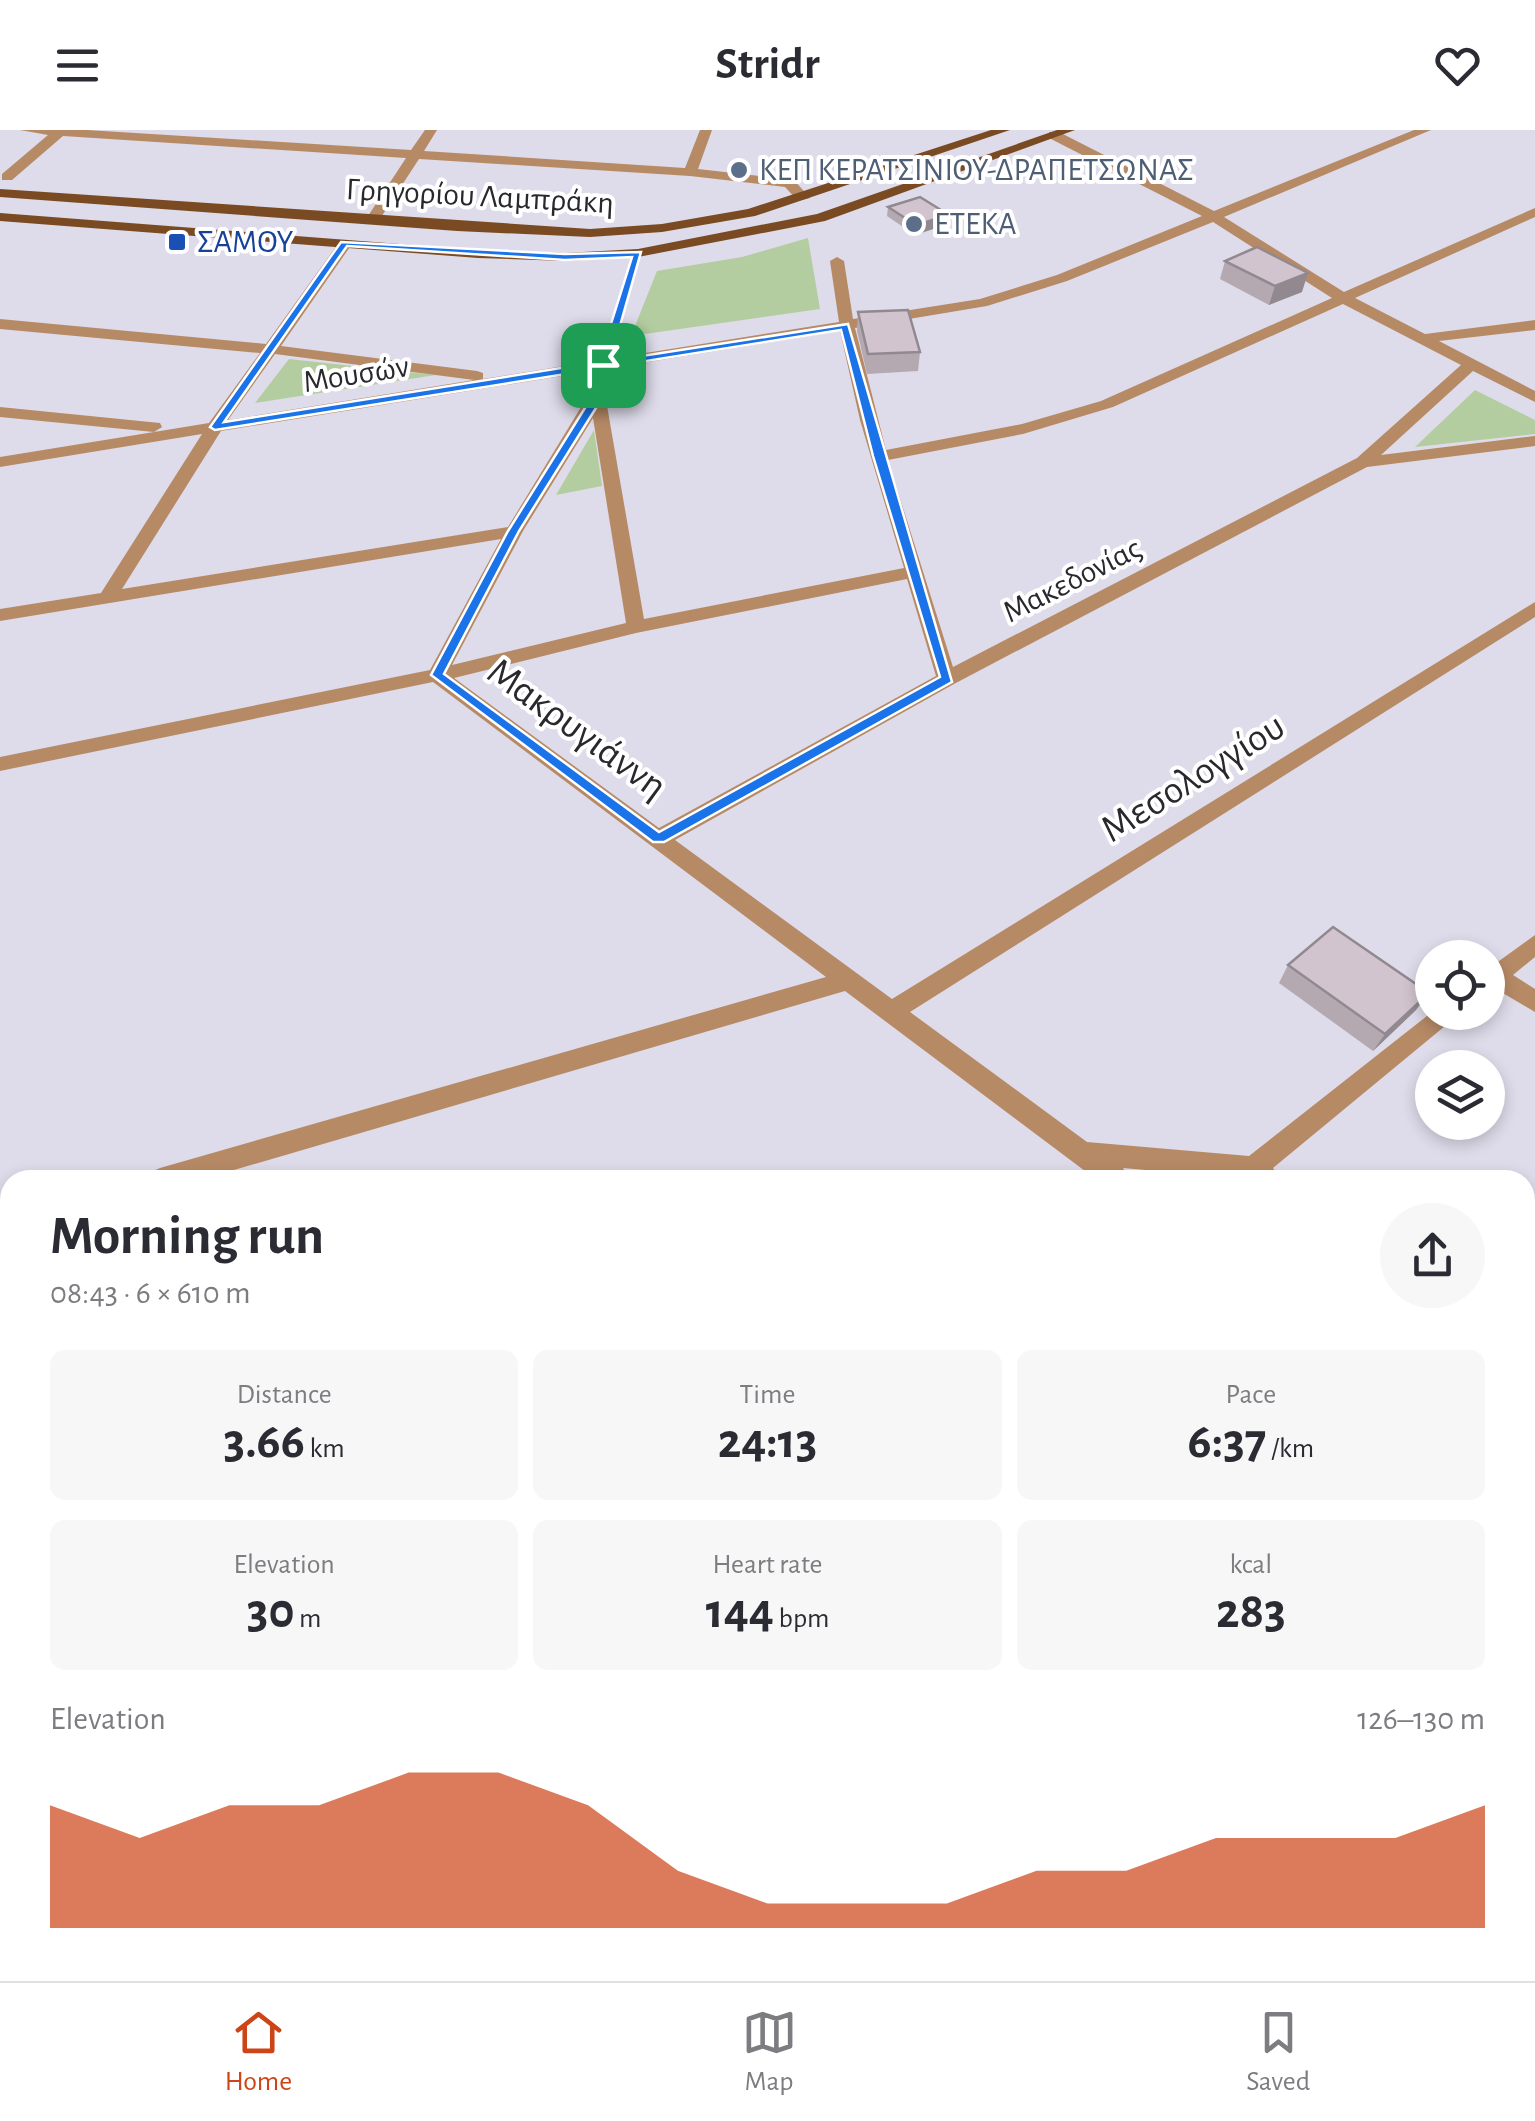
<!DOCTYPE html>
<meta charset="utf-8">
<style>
body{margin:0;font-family:"Alegreya Sans",sans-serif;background:#f7f7f7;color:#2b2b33;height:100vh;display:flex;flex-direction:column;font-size:38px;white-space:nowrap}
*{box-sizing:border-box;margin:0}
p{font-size:32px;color:#7c7c81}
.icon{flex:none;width:55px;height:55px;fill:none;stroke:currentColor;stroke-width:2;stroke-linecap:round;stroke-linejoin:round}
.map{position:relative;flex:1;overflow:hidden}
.details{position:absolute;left:0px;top:1040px;width:1535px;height:812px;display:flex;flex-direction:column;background:#fff;border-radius:30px 30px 0 0;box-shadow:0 5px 15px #0003}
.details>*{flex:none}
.buttons{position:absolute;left:1415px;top:810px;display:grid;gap:20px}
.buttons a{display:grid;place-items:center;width:90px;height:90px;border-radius:50%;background:#fff;box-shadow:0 5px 15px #0003;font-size:50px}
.pin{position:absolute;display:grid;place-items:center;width:85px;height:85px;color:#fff;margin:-42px;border-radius:20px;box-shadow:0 5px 15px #0006}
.round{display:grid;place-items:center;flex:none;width:105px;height:105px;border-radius:52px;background:#f7f7f7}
.overview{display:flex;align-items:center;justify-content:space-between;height:170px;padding:0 50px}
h1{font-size:55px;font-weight:700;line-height:75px}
.metrics{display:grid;grid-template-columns:repeat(3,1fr);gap:15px;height:170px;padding:10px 50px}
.metrics div{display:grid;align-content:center;border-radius:15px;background:#f7f7f7;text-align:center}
.metrics b{font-size:50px;font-weight:700}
.metrics small{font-size:28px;font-weight:400}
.metrics p{font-size:28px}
.chart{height:280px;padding:20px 50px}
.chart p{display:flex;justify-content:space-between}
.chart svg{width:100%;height:180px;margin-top:10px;fill:#cc4417;opacity:.7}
header{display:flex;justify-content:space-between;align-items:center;height:130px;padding:0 50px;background:#fff;font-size:45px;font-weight:700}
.tab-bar{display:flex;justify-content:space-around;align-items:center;height:140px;border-top:2px solid #e1e1e2;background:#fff;font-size:28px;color:#7c7c81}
.tab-bar a{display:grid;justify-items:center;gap:5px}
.tab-bar .on{color:#cc4417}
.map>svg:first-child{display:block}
</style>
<header><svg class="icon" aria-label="menu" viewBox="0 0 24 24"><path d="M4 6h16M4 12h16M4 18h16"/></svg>Stridr<svg class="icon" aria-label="heart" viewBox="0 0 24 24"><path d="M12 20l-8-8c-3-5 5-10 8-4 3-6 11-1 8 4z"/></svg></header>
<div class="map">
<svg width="1535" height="1851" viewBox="0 0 1535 1851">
<rect width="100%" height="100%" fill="#dedcea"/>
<g fill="#b4cda0">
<path d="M808 108 820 179 631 206 657 141 742 127Z"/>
<path d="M289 229 436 245 255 273Z"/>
<path d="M1475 260 1535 290V304L1415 317Z"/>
<path d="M594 300 602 356 556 365Z"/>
<path d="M1525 1778H1535V1851H1411L1412 1843 1525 1842Z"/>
</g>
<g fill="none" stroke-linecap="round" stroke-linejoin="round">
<path stroke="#a19faa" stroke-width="4" stroke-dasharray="1 5" stroke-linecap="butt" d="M613 203 629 153"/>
<g fill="#b78a66" fill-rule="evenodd">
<path d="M20 0H87L411 20 425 0H437L424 21 685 38 700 0H712L698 39 794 50 810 68 798 71 785 57 690 46 419 29 378 92 373 93 366 89 406 28 63 6 12 50H2V44L48 5Z"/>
<path d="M1414 0H1431L1224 87 1344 162 1535 78V87L1355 168 1425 204 1535 190V200L1439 211 1535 261V272L1473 241 1381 325 1535 306V316L1367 337 954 554 675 710 892 869 1535 472V487L910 882 1087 1012 1249 1026 1432 882H1462L1273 1038 1281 1050H1225L1226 1047 1123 1038 1131 1050H1097L845 861 200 1050H147L151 1042 160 1038 826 847 433 552 0 641V627L430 540 501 409 0 491V479L101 463 202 304 0 337V327L154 302 0 287V277L160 293 162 297 154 302 209 293 260 223 0 199V189L266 214 340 111 345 110 352 114 281 216 477 241 483 243V249L839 192 830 131 837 127 844 131 853 189 980 169 1057 145 1202 86 1049 8V2H1059L1214 81ZM1213 92 1332 168 1101 271 1022 294 886 320 855 198 987 176 1067 151ZM1343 174 1461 235 1357 328 953 537 888 330 1023 304 1113 277ZM840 201 860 290 904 438 644 489 605 264 597 259 589 264 508 397 122 459 221 301ZM275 224 474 250 228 290ZM593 288 626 493 452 535 523 401ZM907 449 936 546 659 698 454 548 636 503Z"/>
<path d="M1535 805V827L1513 845 1535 859V882L1496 859 1488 861V839Z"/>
<path d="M10 1082V1106L0 1108V1084Z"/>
<path d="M1525 1257 1535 1261V1292L1525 1287Z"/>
<path d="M0 1272 10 1276V1316L0 1312Z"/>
<path d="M1525 1323 1535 1327V1360L1525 1356Z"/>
</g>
<g fill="#7a4b22" fill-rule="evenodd">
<path d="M991 0H1010L755 86 662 102 590 107 457 101 0 67V59L590 99 662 94 748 79Z"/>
<path d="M1057 0H1075L825 91 638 127 565 131 478 128 0 91V83L478 120 565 123 638 119 817 84Z"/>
</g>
</g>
<g fill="#b4a9b1">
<path d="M888 77 948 94 915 105 887 86Z"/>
<path d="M1225 131 1302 162 1269 175 1220 149Z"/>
<path d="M858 182 920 222 918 241 867 244 857 201Z"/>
<path d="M1288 835 1416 880 1373 921 1279 853Z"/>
</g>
<g fill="#928990">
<path d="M949 85 948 94 915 105 916 95Z"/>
<path d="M1308 143 1302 162 1269 175 1275 156Z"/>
<path d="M1429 863 1416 880 1373 921 1385 904Z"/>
</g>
<g fill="#d1c4ce" stroke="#928990" stroke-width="2.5">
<path d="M920 67 949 85 916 95 888 77Z"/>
<path d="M1257 117 1308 143 1275 156 1225 131Z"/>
<path d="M908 180 920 222 868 224 858 182Z"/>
<path d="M1333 797 1429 863 1385 904 1288 835Z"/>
</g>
<path fill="#1a73e8" stroke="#fff" stroke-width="2.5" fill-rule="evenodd" d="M341 112 565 124 641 122 610 231 848 194 952 552 664 712H653L431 545 508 401 590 270 597 239 215 300 210 297ZM347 116 565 130 632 127 599 232 224 292ZM841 200 873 326 940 547 659 702 444 544 519 401 601 270 608 237Z"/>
<g fill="#5c6f8a" stroke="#fff" stroke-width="4">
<circle cx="739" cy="40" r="10"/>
<circle cx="914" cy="94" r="10"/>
</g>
<rect fill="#1a4fb4" stroke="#fff" stroke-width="4" x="167" y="102" width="20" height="20" rx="5"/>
<g text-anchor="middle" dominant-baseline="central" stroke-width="8" stroke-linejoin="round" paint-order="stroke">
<g font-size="32" fill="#4e5e75" stroke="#fff" text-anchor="start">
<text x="759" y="40">ΚΕΠ ΚΕΡΑΤΣΙΝΙΟΥ-ΔΡΑΠΕΤΣΩΝΑΣ</text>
<text x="934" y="94">ΕΤΕΚΑ</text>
</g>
<g font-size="32" fill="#29282d" stroke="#fff">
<text transform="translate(480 66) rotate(3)">Γρηγορίου Λαμπράκη</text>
<text transform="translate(356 244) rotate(-9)">Μουσών</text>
<text transform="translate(1072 450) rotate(-27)">Μακεδονίας</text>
</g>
<g font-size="32" fill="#164399" stroke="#fff" text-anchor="start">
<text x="197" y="112">ΣΑΜΟΥ</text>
</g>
<g font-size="40" fill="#29282d" stroke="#fff">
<text transform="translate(577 599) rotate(36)">Μακρυγιάννη</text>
<text transform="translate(1193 648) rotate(-32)">Μεσολογγίου</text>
</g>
</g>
</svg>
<div class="buttons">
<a><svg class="icon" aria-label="locate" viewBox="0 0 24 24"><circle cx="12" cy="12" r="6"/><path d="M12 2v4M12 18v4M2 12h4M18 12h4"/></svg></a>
<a><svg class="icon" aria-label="layers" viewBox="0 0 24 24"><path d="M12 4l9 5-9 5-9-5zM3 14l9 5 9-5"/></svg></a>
</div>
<div class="pin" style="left:603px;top:235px;background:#1e9e55"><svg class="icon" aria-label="arrive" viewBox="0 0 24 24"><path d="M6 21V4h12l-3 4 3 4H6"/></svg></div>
<section class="details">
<div class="overview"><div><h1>Morning run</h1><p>08:43 · 6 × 610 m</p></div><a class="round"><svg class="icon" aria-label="share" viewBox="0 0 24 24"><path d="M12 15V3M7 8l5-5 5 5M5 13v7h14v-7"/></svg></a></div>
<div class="metrics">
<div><p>Distance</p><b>3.66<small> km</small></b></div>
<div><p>Time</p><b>24:13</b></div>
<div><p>Pace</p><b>6:37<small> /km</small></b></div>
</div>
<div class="metrics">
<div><p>Elevation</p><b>30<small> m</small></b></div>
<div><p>Heart rate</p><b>144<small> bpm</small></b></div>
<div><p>kcal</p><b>283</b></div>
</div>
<div class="chart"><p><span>Elevation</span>126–130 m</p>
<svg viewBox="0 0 160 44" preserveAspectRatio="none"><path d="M0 44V14L10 22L20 14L30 14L40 6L50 6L60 14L70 30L80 38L90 38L100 38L110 30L120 30L130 22L140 22L150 22L160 14V44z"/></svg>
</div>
</section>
</div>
<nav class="tab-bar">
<a class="on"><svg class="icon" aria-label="home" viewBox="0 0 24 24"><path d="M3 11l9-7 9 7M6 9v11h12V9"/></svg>Home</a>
<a><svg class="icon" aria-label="map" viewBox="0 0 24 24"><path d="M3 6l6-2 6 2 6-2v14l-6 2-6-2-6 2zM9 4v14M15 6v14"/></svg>Map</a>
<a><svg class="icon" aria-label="saved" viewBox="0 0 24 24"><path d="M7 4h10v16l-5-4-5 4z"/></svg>Saved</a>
</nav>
